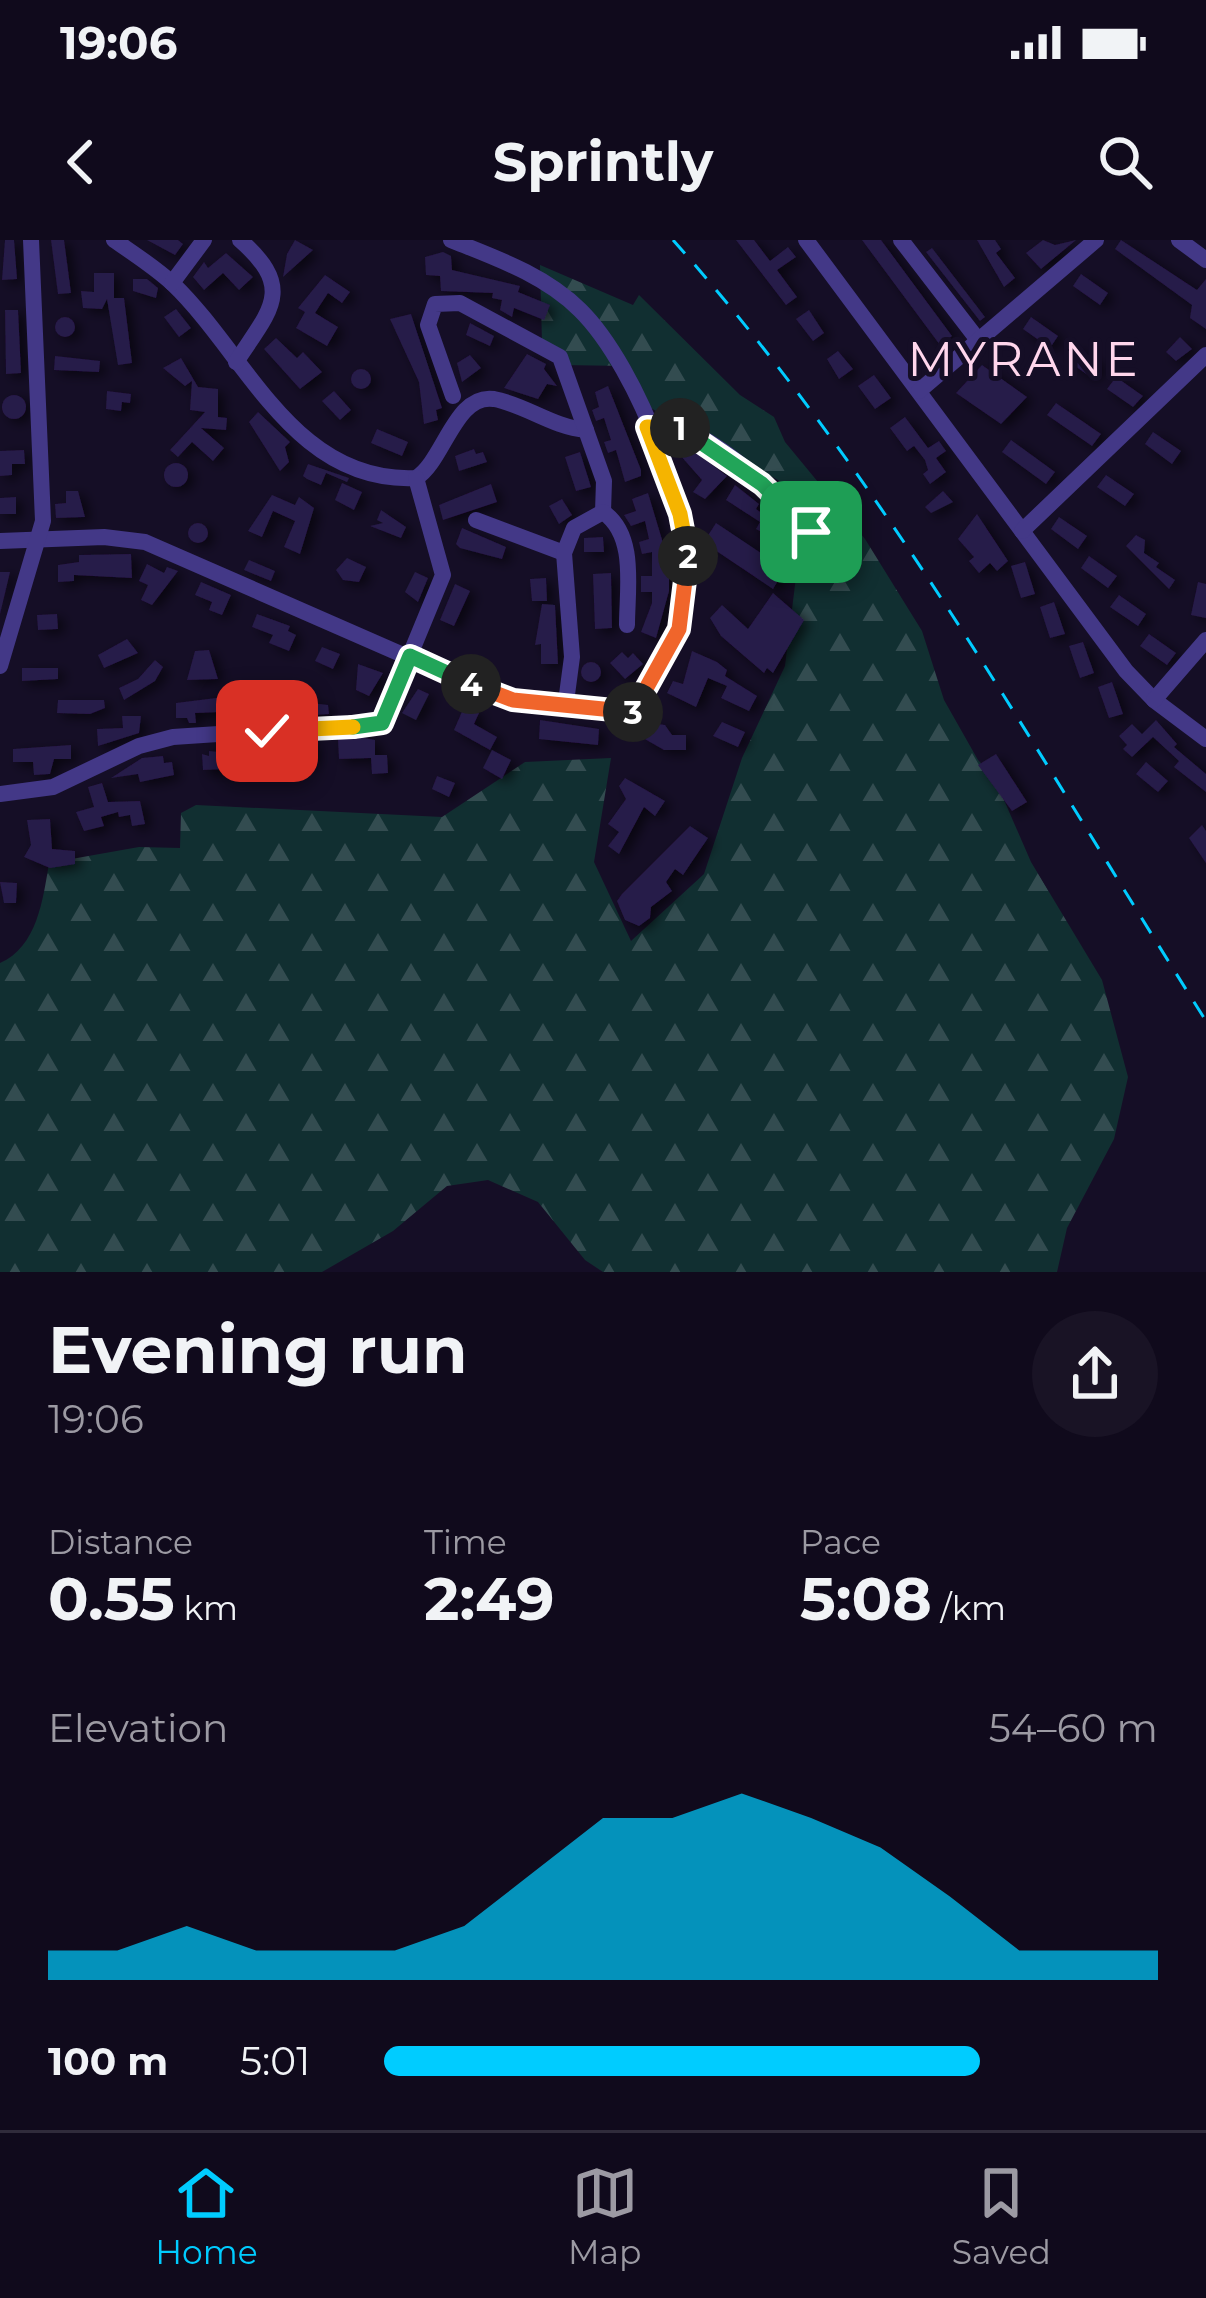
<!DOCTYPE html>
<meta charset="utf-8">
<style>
body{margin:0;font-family:Montserrat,sans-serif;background:#191325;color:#f1f3f6;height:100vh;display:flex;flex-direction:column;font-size:45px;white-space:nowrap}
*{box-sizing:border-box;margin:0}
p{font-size:39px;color:#9c9aa3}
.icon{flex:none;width:66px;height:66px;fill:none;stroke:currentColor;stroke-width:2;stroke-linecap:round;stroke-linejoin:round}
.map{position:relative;height:1032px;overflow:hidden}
.side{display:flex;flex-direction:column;background:#100a1c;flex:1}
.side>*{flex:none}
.pin{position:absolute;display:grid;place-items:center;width:102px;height:102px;color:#fff;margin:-51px;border-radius:24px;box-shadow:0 6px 18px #0006}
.km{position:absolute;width:60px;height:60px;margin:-30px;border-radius:50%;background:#222;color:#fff;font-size:33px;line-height:60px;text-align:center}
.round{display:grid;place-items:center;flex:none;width:126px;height:126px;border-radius:63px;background:#191325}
.summary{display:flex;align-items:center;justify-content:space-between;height:204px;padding:0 48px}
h1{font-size:66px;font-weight:700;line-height:90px}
.metrics{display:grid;grid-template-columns:repeat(3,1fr);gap:18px;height:204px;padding:12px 48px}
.metrics div{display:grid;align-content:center}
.metrics b{font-size:60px;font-weight:700}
.metrics small{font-size:33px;font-weight:400}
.metrics p{font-size:33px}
.chart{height:336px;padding:24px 48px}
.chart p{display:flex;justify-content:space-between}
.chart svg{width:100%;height:216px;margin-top:12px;fill:#0cf;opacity:.7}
ul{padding:0 48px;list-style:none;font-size:39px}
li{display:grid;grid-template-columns:192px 144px 1fr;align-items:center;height:90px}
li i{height:30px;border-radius:15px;background:#0cf}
.status{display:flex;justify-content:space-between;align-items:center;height:84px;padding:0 60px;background:#100a1c;direction:ltr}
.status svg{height:33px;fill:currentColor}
header{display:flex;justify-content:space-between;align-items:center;height:156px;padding:0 48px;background:#100a1c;font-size:54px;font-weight:700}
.tabs{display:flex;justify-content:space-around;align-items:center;height:168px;border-top:3px solid #302b3b;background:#100a1c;font-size:33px;color:#9c9aa3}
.tabs a{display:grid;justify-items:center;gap:6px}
.tabs .current{color:#0cf}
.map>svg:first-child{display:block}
</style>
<div class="status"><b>19:06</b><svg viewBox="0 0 49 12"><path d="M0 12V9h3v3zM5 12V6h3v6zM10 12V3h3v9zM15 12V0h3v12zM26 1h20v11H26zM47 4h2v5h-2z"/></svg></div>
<header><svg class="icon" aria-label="back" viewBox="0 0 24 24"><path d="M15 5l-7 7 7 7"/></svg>Sprintly<svg class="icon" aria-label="search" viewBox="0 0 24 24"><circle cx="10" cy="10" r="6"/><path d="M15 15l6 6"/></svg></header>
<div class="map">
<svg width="1206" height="1032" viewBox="0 0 1206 1032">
<defs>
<pattern id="forest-firs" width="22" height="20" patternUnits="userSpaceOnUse" patternTransform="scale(3)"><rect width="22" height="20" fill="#112f31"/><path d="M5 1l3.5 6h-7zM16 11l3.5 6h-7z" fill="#334c50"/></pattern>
<filter id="shadow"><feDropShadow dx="6" dy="4" stdDeviation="6" flood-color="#0009"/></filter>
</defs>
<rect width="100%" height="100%" fill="#150e26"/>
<path fill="url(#forest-firs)" d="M540 25 633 65 639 55 740 155 774 177 785 202 865 299 922 391 944 460 978 520 994 537 1031 622 1102 740 1128 837 1114 899 1067 988 1057 1032H603L585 1020 538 962 488 940 447 946 393 991 322 1032H0V723C37 707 43 660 49 623L139 607 180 608 181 573 196 565 442 577 525 522 611 518 594 622 631 701 704 634 742 518 785 426 806 256 642 163 626 126 562 125 542 102Z"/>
<g fill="#281a48" filter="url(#shadow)">
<path d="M5 0H14L17 39 2 40Z"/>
<path d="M51 0H64L71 53 58 54Z"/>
<path d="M147 0H178L183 4 175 15Z"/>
<path d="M295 0 313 10 283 37 287 14Z"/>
<path d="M736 0H754L770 21 788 7 796 17 777 30 797 57 786 65Z"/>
<path d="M862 0H881L952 96 940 105Z"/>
<path d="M977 0H995L1001 9 996 13 1015 38 1004 47Z"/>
<path d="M1043 0 1055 5 1076 0 1041 29 1026 13Z"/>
<path d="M1121 0 1197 50 1206 39V89L1190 78 1192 65 1115 9Z"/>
<path d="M932 8 985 77 980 81 926 12Z"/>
<path d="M443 12 451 16 452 30 520 46 518 52 550 65 544 80 514 68 512 77 500 70 502 60 492 58 493 53 441 51 440 36 426 35 425 17Z"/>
<path d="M226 13 253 37 239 50 223 33 204 50 193 37 204 22 208 28Z"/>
<path d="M94 33H114V58H124L132 123 118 125 107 59 102 69 83 68 81 51 94 52Z"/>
<path d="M1081 34 1108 53 1100 65 1073 46Z"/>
<path d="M325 35 350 52 342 63 328 53 315 73 338 87 327 106 296 88 305 72 298 68Z"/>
<path d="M133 39H147L158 48 156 58 133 51Z"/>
<path d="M176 69 191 88 179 97 164 77Z"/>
<path d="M5 70H18L21 133 6 134Z"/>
<path d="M809 70 824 93 813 101 796 79Z"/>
<path d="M411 74 442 168 436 170 438 180 424 184 419 142 390 79Z"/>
<circle cx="65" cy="87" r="10"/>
<path d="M1031 77 1058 96 1050 108 1023 89Z"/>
<path d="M470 83 494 96 490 106 466 95Z"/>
<path d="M1180 97 1192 109 1176 121 1166 112Z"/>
<path d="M276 98 297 118 303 112 322 132 300 149 264 109Z"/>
<path d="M1074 107 1101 126 1092 138 1065 119Z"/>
<path d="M838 111 853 129 839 139 827 119Z"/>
<path d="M527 114 546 124 544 129 557 146 547 144 538 159 504 148Z"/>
<path d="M470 115 481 128 462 142 457 123Z"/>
<path d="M55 116 100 121 99 132 54 130Z"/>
<path d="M181 118 198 147 218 149V177L227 178 226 190 201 188 224 208 213 221 192 202 178 217 170 210 205 172 190 170 192 141 185 146 163 128Z"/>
<path d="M982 125 1027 157 1001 184 956 153Z"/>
<circle cx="361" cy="139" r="10"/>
<path d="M874 135 891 158 875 169 858 146Z"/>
<path d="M1116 137 1143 156 1133 167 1107 149Z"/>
<path d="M608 146 641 230V236L625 242 616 210 608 213 604 202 611 200 604 178 596 181 592 170 599 167 595 152Z"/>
<path d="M107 151 131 154 130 163 122 162 121 171 106 169Z"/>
<path d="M334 151 351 170 340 180 322 161Z"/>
<circle cx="14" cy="167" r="12"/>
<path d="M1056 163 1101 194 1092 206 1047 175Z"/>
<path d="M258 172 290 202 285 207 289 222 280 231 249 182Z"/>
<path d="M905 177 928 208 939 201 946 211 936 218 946 232 930 244 923 234 928 230 925 220 914 206 907 211 890 188Z"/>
<path d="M377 189 408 202 402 216 371 203Z"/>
<path d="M1153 192 1181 211 1172 224 1145 204Z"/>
<path d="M1011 200 1055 232 1046 244 1002 212Z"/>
<path d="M687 206 727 236 705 259 693 252 702 240 680 215Z"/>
<path d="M474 209 476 214 483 212 487 222 459 231 455 216Z"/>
<path d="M24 210 25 224H12V235L0 236V211Z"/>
<path d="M580 212 591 247 576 251 565 217Z"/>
<circle cx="176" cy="235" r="12"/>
<path d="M308 224 349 238 347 242 326 233 321 245 307 239 303 236Z"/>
<path d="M1106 235 1134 254 1125 266 1097 247Z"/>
<path d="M342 243 362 252 354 270 335 260Z"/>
<path d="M491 244 497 262 443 280 439 265Z"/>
<path d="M735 245 759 264 756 269 781 287 774 299 756 289 760 282 726 260Z"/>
<path d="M66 251H78L85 277 56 278 55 264 66 263Z"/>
<path d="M943 251 953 262 931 273 925 267Z"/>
<path d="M648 253 669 323V351L656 398 641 392 652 363V352H641V336H652V312L642 314 639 302 649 299 645 281 631 286 624 275 636 271 632 259Z"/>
<path d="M272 255 295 265 299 257 314 268 300 314 284 307 295 281 273 271 262 297 248 291Z"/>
<path d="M16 257V274H0V258Z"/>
<path d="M562 259 572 275 559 284 549 266Z"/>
<path d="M381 270 406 287 401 298 370 286 383 283 377 280Z"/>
<path d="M977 274 1008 321 997 331 990 323 979 333 969 321 974 317 958 299Z"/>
<path d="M1059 277 1087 296 1078 309 1051 289Z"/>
<circle cx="198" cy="293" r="10"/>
<path d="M716 283 785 329 773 349 709 306 713 301 707 297Z"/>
<path d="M462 288 506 307 502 319 460 308 456 304Z"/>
<path d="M1136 295 1145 300 1144 313 1159 323 1156 327 1175 340 1169 349 1126 306Z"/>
<path d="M603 297 604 312H584V298Z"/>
<path d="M131 314 132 338 74 335V341L58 342V325L79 322V315Z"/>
<path d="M1089 316 1117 336 1108 348 1081 328Z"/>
<path d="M347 318 366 327 359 342 343 340 336 330Z"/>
<path d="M249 320 275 331 271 341 244 330Z"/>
<path d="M1025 322 1035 354 1021 358 1011 326Z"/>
<path d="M147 324 164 333 167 327 178 331 152 365 141 360 148 345 139 341Z"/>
<path d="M0 332H10L0 374Z"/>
<path d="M415 332 428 338 418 362 405 352Z"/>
<path d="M611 333 612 388 595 389 593 334Z"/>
<path d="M546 338 547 361H532L530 339Z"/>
<path d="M201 342 231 355 222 375 209 370 212 362 195 355Z"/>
<path d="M1198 342 1206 344V378L1191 375Z"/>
<path d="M455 344 470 351 454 386 440 380Z"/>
<path d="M773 353 804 380 773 433 767 428 764 433 721 396 710 378 722 365 748 389Z"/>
<path d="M1119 355 1146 374 1138 386 1110 367Z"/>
<path d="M1054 362 1065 394 1050 398 1040 367Z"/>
<path d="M542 364 555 365 558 424H541V404L535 405Z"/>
<path d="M57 374 58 389 38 390 37 375Z"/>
<path d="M257 374 290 386 288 391 296 395 289 411 269 403 273 395 252 387Z"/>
<path d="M1149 394 1176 413 1167 425 1140 406Z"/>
<path d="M127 399 138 413 104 428 98 415Z"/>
<path d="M1083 402 1094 433 1080 438 1069 406Z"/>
<path d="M322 407 340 414 333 429 315 421Z"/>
<path d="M209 410 218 439 187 440 195 411Z"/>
<path d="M692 411 717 422 727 430 725 436 757 456 749 471 721 458 727 446 708 438 696 467 667 453 673 441 683 444Z"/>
<path d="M622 412 628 418 633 413 643 424 625 439 610 423Z"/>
<path d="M155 420 163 427 155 441 124 460 119 448 138 439Z"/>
<circle cx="591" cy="432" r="10"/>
<path d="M358 424 383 433 369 456 356 450Z"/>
<path d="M22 428H58V439L22 441Z"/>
<path d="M1112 442 1123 474 1109 478 1098 447Z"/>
<path d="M418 449 429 454 416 480 402 473Z"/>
<path d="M224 450H234V465L257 464 261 452H272L277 459 328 465 329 474 221 481V472L195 473 196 483H189L187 478H176V463L224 457Z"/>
<path d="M58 460H104L105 468 90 474 57 473Z"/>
<path d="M464 467 479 473 474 484 497 497 490 510 454 490Z"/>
<path d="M122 476H141L139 493 98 506 97 489 123 488Z"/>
<path d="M540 480 599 489 598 505 539 499Z"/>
<path d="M1156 480 1177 504 1174 507 1206 534V552L1174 527 1179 521 1153 497 1132 517 1123 509 1127 505 1119 496 1132 484 1142 494Z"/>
<path d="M722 482 745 492 738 507 713 496Z"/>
<path d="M651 483 665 485 672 495H686V510H664L643 498Z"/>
<path d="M359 497 375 500V515H387L388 533 372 534 371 518 339 519 338 499Z"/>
<path d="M306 503 313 505V521H298V513L275 515V527L203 530 202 514 209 516V511L237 514V508Z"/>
<path d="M71 505V519H54L50 534 34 535 33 522H13V509Z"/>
<path d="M492 510 511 520 502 539 483 528Z"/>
<path d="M996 514 1027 562 1012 571 978 525Z"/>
<path d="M163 516 164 523 172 522 174 535 140 542 138 534 111 538 142 518Z"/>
<path d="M1146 522 1168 541 1158 552 1136 534Z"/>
<path d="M437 536 455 543 449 557 432 549Z"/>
<path d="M625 538 665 561 655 576 644 567 619 614 608 606 619 592 608 584 626 559 619 546Z"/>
<path d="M102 543 108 562 140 561 145 584 132 586 130 575 119 577 118 572 101 577 104 586 84 591 76 572 94 567 88 547Z"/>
<path d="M50 579 52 609 75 611V624L50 628 24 617 31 605 27 580Z"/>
<path d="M1202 585 1206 591V623L1189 598Z"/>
<path d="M690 586 708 598 691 623 683 635 675 629 666 642 672 651 651 667 650 678 639 686 625 680 617 661 622 654Z"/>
<path d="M0 642 17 643 16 663H4Z"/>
</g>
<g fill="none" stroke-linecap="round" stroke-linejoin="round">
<g stroke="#433887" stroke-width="16">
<path d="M114 0C134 14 156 28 173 44 247 115 294 244 416 238 444 221 455 153 494 159 526 165 552 187 586 190"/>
<path d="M451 0C496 18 545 35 580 70 638 127 700 286 685 367 677 409 648 445 627 481"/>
<path d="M806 0 1126 431 1154 460 1206 499"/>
<path d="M901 0 978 100"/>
<path d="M1179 0 1206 20"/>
<path d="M172 43 204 0"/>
<path d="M236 122C270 70 296 49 240 0"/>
<path d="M919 151 1096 0"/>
<path d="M453 156 428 85 435 64 460 63 560 117 604 241 603 272"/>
<path d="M647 187C659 187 674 186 685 190 740 212 795 277 838 318"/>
<path d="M476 280 564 313"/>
<path d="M1022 291 1206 115"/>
<path d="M0 301 104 297 145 302 499 457 630 475"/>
<path d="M0 426 43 281 31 0"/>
<path d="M1154 460 1206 400"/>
<path d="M566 462 572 417 564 313 574 288 603 272C637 295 627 349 627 385"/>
<path d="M0 554 53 547 139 506 173 497 382 483 443 335 416 238"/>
</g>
<path stroke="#0cf" stroke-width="3" stroke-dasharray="18 15" stroke-linecap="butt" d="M673 0C882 235 1038 516 1206 781"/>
</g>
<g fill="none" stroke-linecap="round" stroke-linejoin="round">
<defs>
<path id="split-1" d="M680 188 762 244 811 292"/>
<path id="split-2" d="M680 188 647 187 680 274 688 316"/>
<path id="split-3" d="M633 472 679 389 688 316"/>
<path id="split-4" d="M471 444 513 460 633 472"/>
<path id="split-5" d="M353 487 382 483 410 416 471 444"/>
<path id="split-6" d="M267 491 353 487"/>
</defs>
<use href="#split-1" stroke="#fff" stroke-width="24"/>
<use href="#split-2" stroke="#fff" stroke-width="24"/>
<use href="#split-3" stroke="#fff" stroke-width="24"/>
<use href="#split-4" stroke="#fff" stroke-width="24"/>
<use href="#split-5" stroke="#fff" stroke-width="24"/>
<use href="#split-6" stroke="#fff" stroke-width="24"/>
<use href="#split-1" stroke="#22a559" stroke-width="15"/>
<use href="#split-2" stroke="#f5b400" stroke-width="15"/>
<use href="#split-3" stroke="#f0652b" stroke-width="15"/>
<use href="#split-4" stroke="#f0652b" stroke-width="15"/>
<use href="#split-5" stroke="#22a559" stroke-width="15"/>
<use href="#split-6" stroke="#f5b400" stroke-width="15"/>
</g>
<g text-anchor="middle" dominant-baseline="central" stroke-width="10" stroke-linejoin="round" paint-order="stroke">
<g font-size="48" letter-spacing="3" fill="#ffd6ec" stroke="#150e26">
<text x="1024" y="119">MYRANE</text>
</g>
</g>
</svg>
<div class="pin" style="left:811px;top:292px;background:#1e9e55"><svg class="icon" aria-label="arrive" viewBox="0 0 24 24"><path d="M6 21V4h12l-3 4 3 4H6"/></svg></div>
<div class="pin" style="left:267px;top:491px;background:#d93025"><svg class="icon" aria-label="check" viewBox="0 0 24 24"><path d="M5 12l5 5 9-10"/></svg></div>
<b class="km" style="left:680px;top:188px">1</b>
<b class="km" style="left:688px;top:316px">2</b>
<b class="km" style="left:633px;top:472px">3</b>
<b class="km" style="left:471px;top:444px">4</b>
</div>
<section class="side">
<div class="summary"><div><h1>Evening run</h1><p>19:06</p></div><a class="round"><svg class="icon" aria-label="share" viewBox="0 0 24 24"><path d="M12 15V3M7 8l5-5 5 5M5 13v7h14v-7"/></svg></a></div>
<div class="metrics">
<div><p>Distance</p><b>0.55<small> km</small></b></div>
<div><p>Time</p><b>2:49</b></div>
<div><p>Pace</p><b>5:08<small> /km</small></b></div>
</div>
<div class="chart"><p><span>Elevation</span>54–60 m</p>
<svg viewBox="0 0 160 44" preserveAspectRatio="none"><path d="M0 44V38L10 38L20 33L30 38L40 38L50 38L60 33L70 22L80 11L90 11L100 6L110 11L120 17L130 27L140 38L150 38L160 38V44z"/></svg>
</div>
<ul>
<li><b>100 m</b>5:01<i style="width:77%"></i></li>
</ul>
</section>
<nav class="tabs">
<a class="current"><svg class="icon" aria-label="home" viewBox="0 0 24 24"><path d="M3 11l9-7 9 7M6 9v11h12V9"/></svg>Home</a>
<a><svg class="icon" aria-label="map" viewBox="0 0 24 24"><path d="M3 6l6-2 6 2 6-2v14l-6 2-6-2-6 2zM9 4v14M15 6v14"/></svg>Map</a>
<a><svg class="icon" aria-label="saved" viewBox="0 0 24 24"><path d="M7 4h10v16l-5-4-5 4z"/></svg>Saved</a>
</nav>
